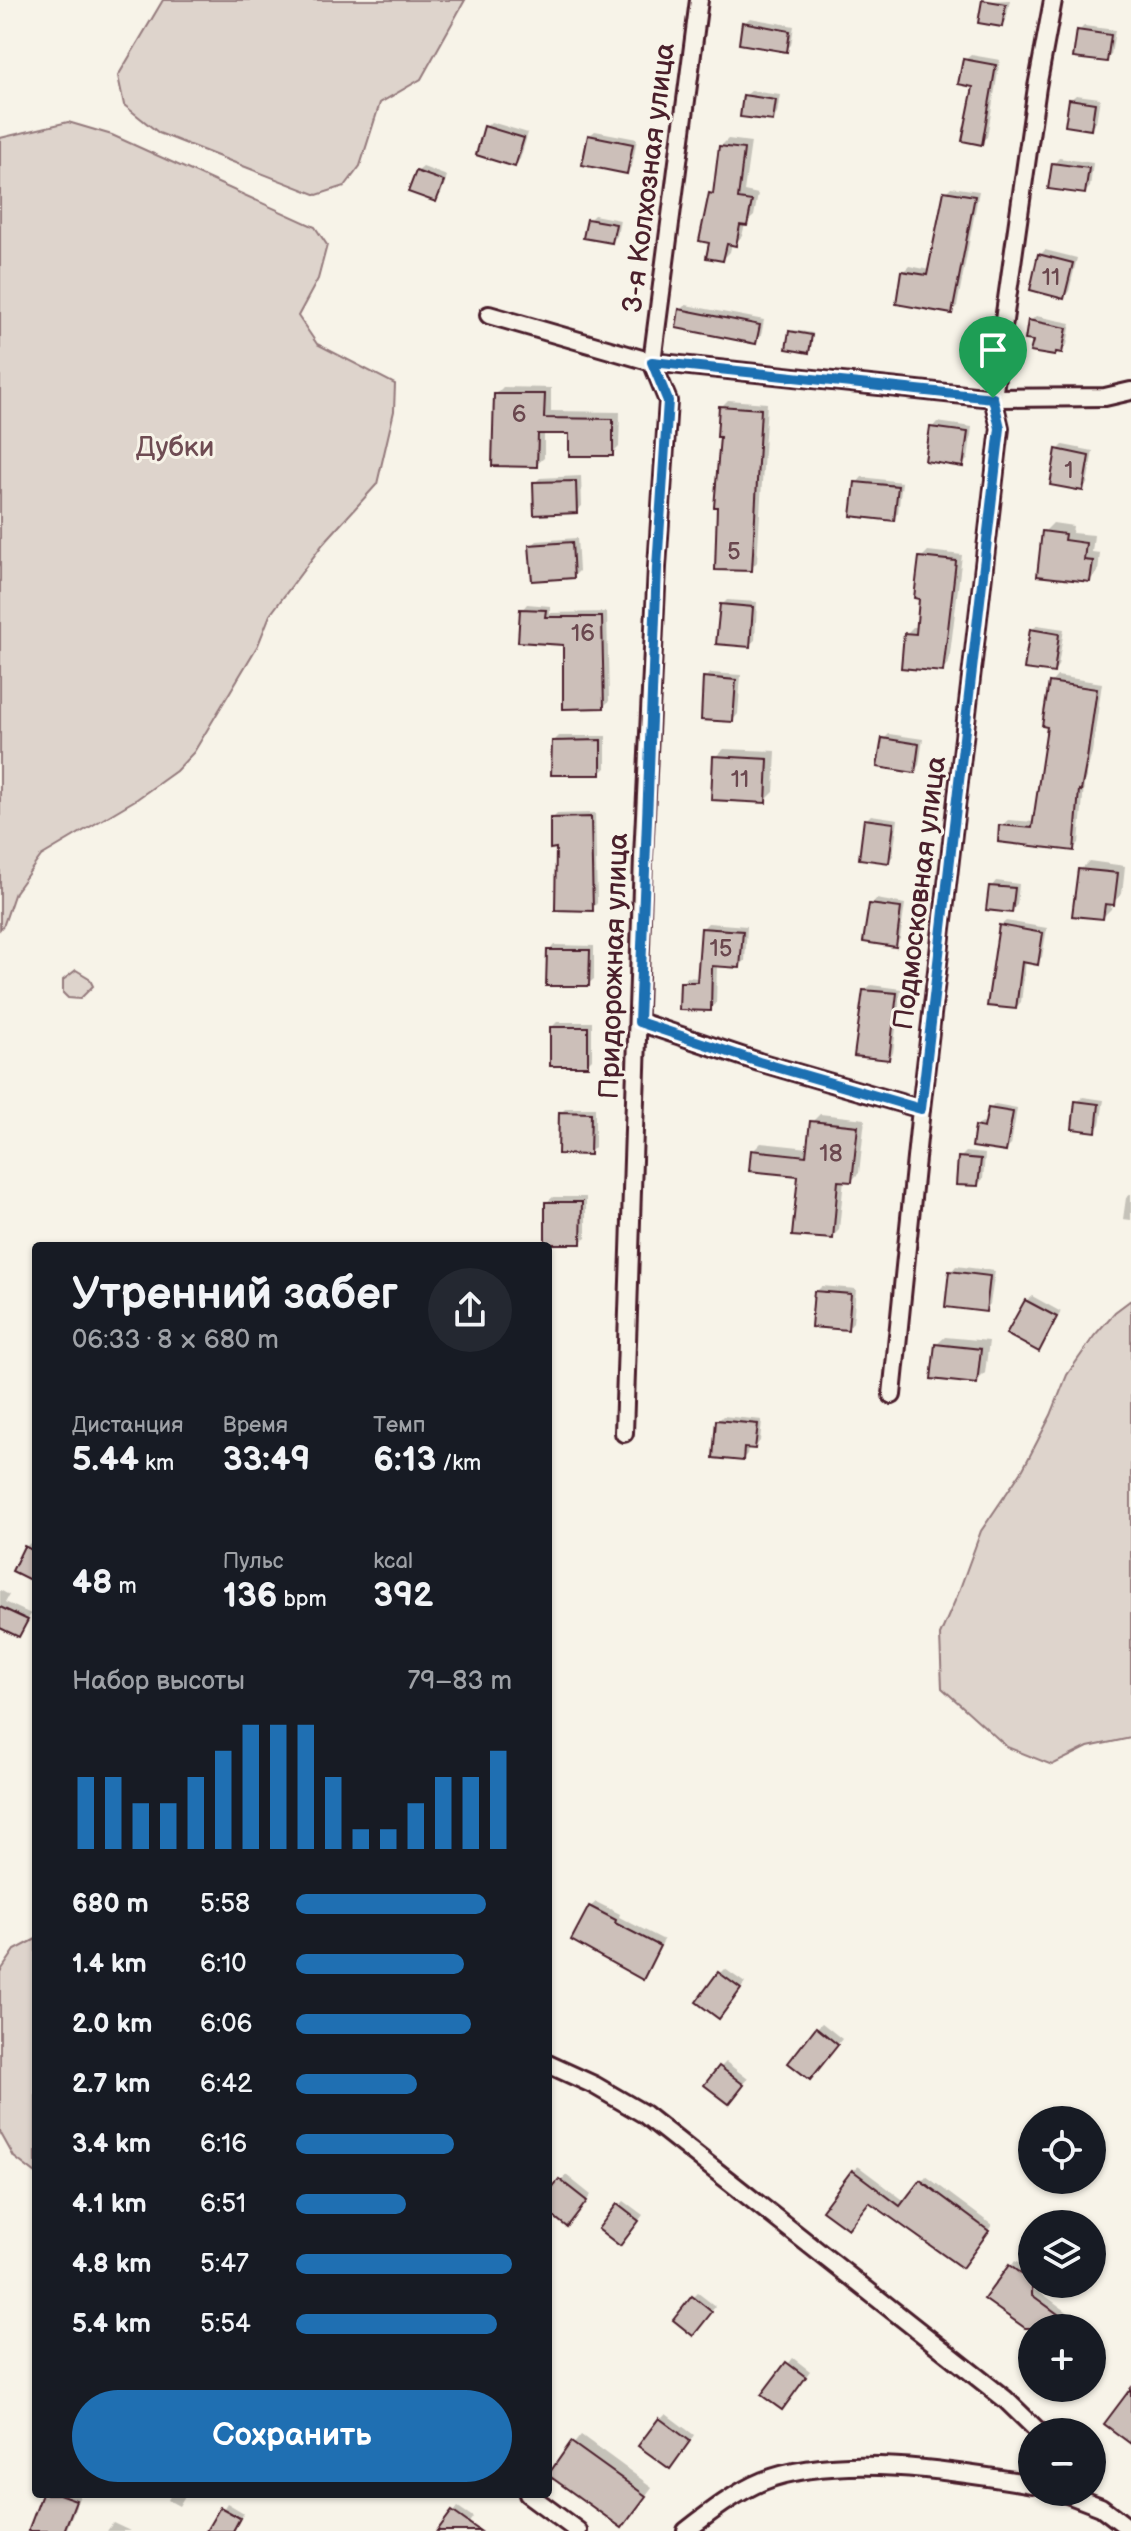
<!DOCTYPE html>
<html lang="ru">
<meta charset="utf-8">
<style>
body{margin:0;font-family:"Balsamiq Sans",sans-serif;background:#242831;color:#f1f3f6;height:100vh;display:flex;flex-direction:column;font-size:30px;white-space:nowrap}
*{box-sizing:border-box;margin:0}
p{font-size:26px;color:#9ea1a6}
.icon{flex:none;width:44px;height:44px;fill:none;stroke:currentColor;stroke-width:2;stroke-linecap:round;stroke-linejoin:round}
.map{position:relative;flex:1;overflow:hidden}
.sheet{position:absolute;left:32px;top:1242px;width:520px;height:1256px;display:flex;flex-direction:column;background:#171b24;border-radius:8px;box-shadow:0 2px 6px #0004}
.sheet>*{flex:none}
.tools{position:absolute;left:1018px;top:2106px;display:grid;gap:16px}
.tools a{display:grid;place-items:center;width:88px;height:88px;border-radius:50%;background:#171b24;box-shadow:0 2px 6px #0004;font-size:40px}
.pin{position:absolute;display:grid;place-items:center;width:68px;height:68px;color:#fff;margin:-82px -34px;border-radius:50% 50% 50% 0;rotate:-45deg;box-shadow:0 0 8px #0007}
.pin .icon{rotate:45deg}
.round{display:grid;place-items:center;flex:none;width:84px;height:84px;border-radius:42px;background:#242831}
.head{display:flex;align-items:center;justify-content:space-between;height:136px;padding:0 40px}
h1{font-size:44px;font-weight:600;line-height:60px}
.metrics{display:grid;grid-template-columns:repeat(3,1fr);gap:12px;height:136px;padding:8px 40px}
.metrics div{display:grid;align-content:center}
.metrics b{font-size:34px;font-weight:600}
.metrics small{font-size:22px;font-weight:400}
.metrics p{font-size:22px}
.chart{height:224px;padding:16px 40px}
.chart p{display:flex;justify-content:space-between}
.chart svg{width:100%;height:144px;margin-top:8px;stroke:#1f6fb2;stroke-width:6}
.primary-button{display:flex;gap:16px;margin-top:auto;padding:16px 40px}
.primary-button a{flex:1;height:92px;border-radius:48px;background:#1f6fb2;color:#fff;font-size:32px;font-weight:600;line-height:92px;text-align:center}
ul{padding:0 40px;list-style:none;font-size:26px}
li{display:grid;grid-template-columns:128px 96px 1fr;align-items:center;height:60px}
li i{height:20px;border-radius:10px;background:#1f6fb2}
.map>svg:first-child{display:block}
</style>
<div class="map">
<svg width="1131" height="2531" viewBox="0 0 1131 2531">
<rect width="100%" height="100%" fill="#f7f3e8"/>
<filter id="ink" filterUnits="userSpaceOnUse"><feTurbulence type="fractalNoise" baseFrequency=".0125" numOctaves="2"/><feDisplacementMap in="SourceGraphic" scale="16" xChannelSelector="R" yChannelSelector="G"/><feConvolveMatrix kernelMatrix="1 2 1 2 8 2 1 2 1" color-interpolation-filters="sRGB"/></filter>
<g filter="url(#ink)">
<g fill="#ded4cc" stroke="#947a7c" stroke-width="2">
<path d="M163 0H465L421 79 380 103 360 166 345 186 317 195 159 133 124 105 118 76Z"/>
<path d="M68 122 112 135 315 227 327 245 318 279 298 316 317 344 395 384 394 411 377 484 323 544 270 615 258 645 194 752 176 771 137 799 41 856 15 892 4 924 0 929V138Z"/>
<path d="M76 970 89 978 93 986 80 999 68 998 63 993V980Z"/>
<path d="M1131 1300V1738L1088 1747 1052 1765 1007 1747 942 1688 940 1635 958 1594 981 1531 1023 1469 1051 1415 1067 1375 1094 1336 1115 1312Z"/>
<path d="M36 1939V2174L14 2157 0 2132V1972L15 1950Z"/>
</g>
<g fill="#0003">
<path d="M1010 0 1006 20 1001 25 984 1Z"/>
<path d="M750 18 794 26 791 45 786 50 744 23Z"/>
<path d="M1084 26 1115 30 1111 55 1106 60 1079 31Z"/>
<path d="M971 55 1000 60 987 137 981 142 975 85 965 60Z"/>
<path d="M751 91 780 95 777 114 772 119 745 96Z"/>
<path d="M1076 95 1100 98 1096 122 1091 128 1070 100Z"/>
<path d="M491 122 528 133 520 159 515 165 486 127Z"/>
<path d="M595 131 637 139 632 166 626 172 589 136Z"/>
<path d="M728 139 751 142 744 191 758 194 754 216 745 224 742 236 735 244 732 243 730 252 723 259 711 194 715 190 720 147Z"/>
<path d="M1059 158 1093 163 1090 187 1085 192 1054 164Z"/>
<path d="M423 167 447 176 441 194 435 199 417 172Z"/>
<path d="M951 187 979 191 957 306 951 312 903 272 909 266 930 270 946 192Z"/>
<path d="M594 215 620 220 617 236 612 241 589 220Z"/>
<path d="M1045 250 1077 258 1069 291 1064 297 1040 255Z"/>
<path d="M686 305 764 320 761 336 755 341 681 310Z"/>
<path d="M1036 316 1071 323 1067 345 1062 351 1058 350 1054 354 1035 340 1030 321Z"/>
<path d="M793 330 813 333 808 351 791 332Z"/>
<path d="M503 387 551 388V411L620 412 619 447 612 454 571 432H544V458L536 465 496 394Z"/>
<path d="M728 400 767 403 757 562 751 569 722 435 721 407Z"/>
<path d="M937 422 972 427 968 459 962 465 932 428Z"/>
<path d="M1063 445 1093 451 1087 484 1082 489 1058 450Z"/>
<path d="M581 476 582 506 576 511 535 483 540 478Z"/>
<path d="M862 477 902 482 898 513 893 518 857 483Z"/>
<path d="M1053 523 1073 526 1072 533 1094 535 1092 552 1100 553 1098 572 1090 580 1044 532Z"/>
<path d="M577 538 579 571 574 576 531 546 537 541Z"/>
<path d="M928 551 962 555 949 662 942 670 906 634 913 627H918L921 558Z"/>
<path d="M727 600 757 602 755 640 749 645 722 605Z"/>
<path d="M527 604 550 606V613L607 612 609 701 604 706 565 643 522 610Z"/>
<path d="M1037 625 1064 629 1058 666 1053 671 1032 630Z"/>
<path d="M711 673 741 675 738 714 733 720 705 678Z"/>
<path d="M1057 676 1102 683 1092 752 1084 785 1079 843 1073 849 1001 826 1008 820 1035 822 1049 725 1051 683Z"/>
<path d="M889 734 923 739 919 765 914 771 884 739Z"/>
<path d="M559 736H606V768L600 773 554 741Z"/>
<path d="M724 749 776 751 774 792 765 801 715 757Z"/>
<path d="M595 813 597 903 592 909 558 846 552 819 557 814Z"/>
<path d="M871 815 898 819 893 856 888 861 866 820Z"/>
<path d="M1089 861 1125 866 1122 894 1112 903 1111 909 1103 917 1080 870Z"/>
<path d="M996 881 1019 884 1017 905 1011 911 991 887Z"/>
<path d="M876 899 905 904 900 939 895 944 871 905Z"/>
<path d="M1006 921 1047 928 1042 957 1037 962 1026 961 1021 1002 1016 1007 1000 926Z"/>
<path d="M708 923 747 926 745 961 739 966 717 964 716 1004 710 1009 682 983 687 977 699 978 703 928Z"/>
<path d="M554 945 594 946V979L588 984 549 951Z"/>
<path d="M871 985 901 989 893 1053 888 1058 865 990Z"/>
<path d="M557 1022H592V1059L587 1064 552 1027Z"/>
<path d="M1083 1097 1104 1100 1100 1124 1095 1130 1077 1102Z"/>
<path d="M995 1104 1017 1108 1011 1145 1006 1150 977 1127 982 1122 987 1123 990 1109Z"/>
<path d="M566 1108H595V1147L589 1153 561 1113Z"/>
<path d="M820 1114 865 1119 859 1173 852 1180 844 1179 839 1230 832 1237 800 1175 753 1151 761 1143 809 1148 812 1122Z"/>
<path d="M966 1152 985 1154 983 1179 978 1184 960 1158Z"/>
<path d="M1131 1194V1220L1123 1219 1126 1198Z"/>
<path d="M553 1197H586V1237L580 1242 547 1202Z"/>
<path d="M956 1266 995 1271 990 1304 985 1310 951 1272Z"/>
<path d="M822 1286 856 1289 853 1322 848 1328 816 1292Z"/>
<path d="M1032 1296 1061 1312 1038 1349 1026 1301Z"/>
<path d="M945 1337 989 1341 985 1373 976 1382 936 1345Z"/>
<path d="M723 1416 762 1420 760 1441 755 1447 748 1446 747 1454 742 1459 718 1421Z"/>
<path d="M31 1542 36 1545V1580L25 1548Z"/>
<path d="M0 1590 9 1595 5 1602 31 1614 19 1635 0 1626Z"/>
<path d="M596 1902 620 1914 619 1917 664 1940 643 1977 590 1907Z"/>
<path d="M725 1969 745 1983 724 2011 720 1974Z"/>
<path d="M822 2023 842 2039 815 2072 817 2028Z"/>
<path d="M726 2062 748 2079 734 2096 721 2067Z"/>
<path d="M858 2166 906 2202 926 2176 992 2225 967 2260 853 2172Z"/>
<path d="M566 2175 591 2195 572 2219 555 2215 550 2220 548 2218V2196Z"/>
<path d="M624 2201 643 2215 625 2238 619 2206Z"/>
<path d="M1015 2261 1032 2273 1029 2284 1077 2319 1070 2328H1032V2330L987 2299Z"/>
<path d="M698 2293 715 2306 698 2328 693 2298Z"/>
<path d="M1092 2350 1110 2364 1092 2388Z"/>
<path d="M793 2358 810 2371 787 2402 764 2395Z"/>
<path d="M1069 2388H1092L1083 2399Z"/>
<path d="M666 2414 694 2435 675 2462 661 2419Z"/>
<path d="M581 2435 652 2487 630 2517 550 2474Z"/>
<path d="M44 2494 80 2495 66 2531H42Z"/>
<path d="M171 2494H186L179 2506 168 2500Z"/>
<path d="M227 2503 244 2513 234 2531H209Z"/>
<path d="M458 2507 473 2517 463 2531H440Z"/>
<path d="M113 2523 130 2531H107Z"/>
</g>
<g fill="#ccbfb9" stroke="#4a1f2b" stroke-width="2">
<path d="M982 0 1006 4 1002 27 978 23Z"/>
<path d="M742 22 790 31 787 52 739 44Z"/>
<path d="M1077 30 1111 35 1107 62 1073 58Z"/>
<path d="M963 59 996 65 982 145 962 141 973 87 958 84Z"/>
<path d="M743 95 776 100 773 121 740 117Z"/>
<path d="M1069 99 1095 103 1091 130 1065 126Z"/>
<path d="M484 126 524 138 515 167 476 155Z"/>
<path d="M588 135 633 144 627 174 582 165Z"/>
<path d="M719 146 744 149 738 199 752 201 747 226 740 225 736 246 727 244 723 261 706 258 709 243 699 241 709 193 713 194Z"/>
<path d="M1052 163 1089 168 1085 194 1048 189Z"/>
<path d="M416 171 444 181 436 202 408 192Z"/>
<path d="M944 191 975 196 952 314 896 304 901 271 927 275Z"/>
<path d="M587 219 616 224 612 243 583 238Z"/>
<path d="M1038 254 1073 263 1064 299 1030 290Z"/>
<path d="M679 309 760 325 756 344 676 328Z"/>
<path d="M1028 320 1067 328 1062 353 1056 352 1055 356 1030 352 1033 341 1025 340Z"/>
<path d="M789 331 812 335 809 353 786 349Z"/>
<path d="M494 394H545L544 418 613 419V456H569V434H538L537 467 492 466Z"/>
<path d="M719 406 761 409 752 571 715 570 717 507H714L720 437H717Z"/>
<path d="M930 427 968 432 963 467 925 461Z"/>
<path d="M1056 449 1089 456 1083 491 1050 485Z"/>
<path d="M576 481 577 513 534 515 533 482Z"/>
<path d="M855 482 898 486 894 521 851 516Z"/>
<path d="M1042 531 1065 534 1064 540 1086 543 1084 560 1093 561 1090 582 1037 576Z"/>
<path d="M572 542 574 578 532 581 529 545Z"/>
<path d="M919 557 956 561 943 672 901 668 904 633 916 634 919 599 914 598Z"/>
<path d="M720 604 753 607 750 647 716 644Z"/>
<path d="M520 609 546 610 545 617H602L604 708 563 709V645L518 642Z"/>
<path d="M1030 629 1059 634 1054 673 1024 669Z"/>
<path d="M703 677 736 680 733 722 701 720Z"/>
<path d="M1049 682 1097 689 1087 759 1081 791 1079 790 1074 851 998 842 999 825 1032 828 1047 727 1042 726Z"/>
<path d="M882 738 919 744 915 773 877 767Z"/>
<path d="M601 740V775H551L552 741Z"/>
<path d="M713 756 768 759 766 803 711 800Z"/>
<path d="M591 817 593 911 555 910 556 848 550 849V818Z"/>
<path d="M864 819 894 823 889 863 859 859Z"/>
<path d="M1078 869 1118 873 1114 905 1105 904 1103 919 1072 916Z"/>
<path d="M989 886 1015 888 1012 913 986 910Z"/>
<path d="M869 904 901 908 896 947 863 942Z"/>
<path d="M999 925 1043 933 1038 965 1022 962 1016 1009 987 1006Z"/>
<path d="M701 928 743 931 740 968 712 966 711 1011 679 1010 680 982H697Z"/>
<path d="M547 950H590L589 986H546Z"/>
<path d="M863 990 897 993 889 1060 854 1056Z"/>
<rect x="550" y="1027" width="38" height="39"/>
<path d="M1075 1101 1099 1104 1096 1132 1072 1129Z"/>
<path d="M988 1108 1013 1112 1006 1152 972 1147 975 1126 984 1128Z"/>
<path d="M559 1112 591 1113 590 1155 558 1154Z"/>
<path d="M810 1121 858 1126 852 1182 838 1181 833 1239 792 1236 798 1176 749 1171 751 1150 806 1156Z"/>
<path d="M958 1157 981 1159 978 1186 956 1185Z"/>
<path d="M545 1202H582L581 1244H545Z"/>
<path d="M949 1271 990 1276 986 1312 945 1307Z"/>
<path d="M814 1291 851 1294 848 1330 811 1327Z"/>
<path d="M1025 1300 1057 1317 1039 1352 1006 1334Z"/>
<path d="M935 1344 981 1349 977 1384 931 1379Z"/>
<path d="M716 1420 758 1424 755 1449 744 1448 743 1461 713 1458Z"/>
<path d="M24 1546 36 1552V1583L12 1571Z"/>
<path d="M0 1607 28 1620 19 1637 0 1628Z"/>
<path d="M589 1906 616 1920 615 1923 660 1946 643 1980 571 1940Z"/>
<path d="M718 1972 741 1989 719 2019 696 2002Z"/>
<path d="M816 2027 838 2045 810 2080 788 2063Z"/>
<path d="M719 2066 744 2085 729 2104 704 2085Z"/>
<path d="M852 2170 900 2206 920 2180 989 2231 962 2268 869 2202 848 2229 822 2210Z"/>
<path d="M559 2179 587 2201 567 2227 548 2212V2193Z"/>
<path d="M617 2204 639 2221 620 2246 598 2229Z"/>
<path d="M1009 2265 1032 2282V2295L1077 2328H1025L984 2299Z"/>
<path d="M692 2296 712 2312 693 2336 673 2320Z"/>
<path d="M786 2362 806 2377 782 2410 761 2395Z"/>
<path d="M1131 2388V2444L1104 2424Z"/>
<path d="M659 2418 690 2441 670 2469 638 2446Z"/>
<path d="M571 2442 646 2496 622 2528 548 2475Z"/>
<path d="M42 2494H59L76 2500 64 2531H28Z"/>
<path d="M220 2507 240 2518 233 2531H206Z"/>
<path d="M452 2511 480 2531H437Z"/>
</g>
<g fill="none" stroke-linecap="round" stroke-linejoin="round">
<defs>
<g id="minor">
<path d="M489 315 652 362 993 398 1105 397 1131 391"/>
<path d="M639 1022 759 1062 921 1109"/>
<path d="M892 1395 921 1109 1000 428 993 398 1037 87 1053 0"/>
<path d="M624 1433 643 857 657 567 668 401 652 362 699 0"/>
<path d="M548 2064 594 2085 644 2114 1005 2399 1039 2432"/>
<path d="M1062 2492 1101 2507 1131 2530"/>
<path d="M528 2494 578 2531"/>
<path d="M686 2531C709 2513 736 2492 763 2481 838 2452 954 2471 1032 2484"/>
</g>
</defs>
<use href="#minor" stroke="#4a1f2b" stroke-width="22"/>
<use href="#minor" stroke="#f7f3e8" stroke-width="16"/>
</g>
</g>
<g fill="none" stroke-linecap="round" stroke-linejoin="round" filter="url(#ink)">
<defs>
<path id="route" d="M652 362 993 398 1000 428 921 1109 759 1062 639 1022 657 567 668 401Z"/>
</defs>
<use href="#route" stroke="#fff" stroke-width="16"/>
<use href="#route" stroke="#1f6fb2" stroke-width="10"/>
</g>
<g text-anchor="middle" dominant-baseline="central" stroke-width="6" stroke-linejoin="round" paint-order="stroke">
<g font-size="24" fill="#6a474e">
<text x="1051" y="277">11</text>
<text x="519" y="414">6</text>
<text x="1069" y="470">1</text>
<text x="734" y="551">5</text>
<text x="583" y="633">16</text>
<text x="740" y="779">11</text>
<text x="721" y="948">15</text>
<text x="831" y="1153">18</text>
</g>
<g font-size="28" fill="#4a1f2b" stroke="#f7f3e8">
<text transform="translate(649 178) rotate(-83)">3-я Колхозная улица</text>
<text transform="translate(920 893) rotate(-83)">Подмосковная улица</text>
<text transform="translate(614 966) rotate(-88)">Придорожная улица</text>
</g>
<g font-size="28" fill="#6f4c53" stroke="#f7f3e8">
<text x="175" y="447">Дубки</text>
</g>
</g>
</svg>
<div class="tools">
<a><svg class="icon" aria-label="locate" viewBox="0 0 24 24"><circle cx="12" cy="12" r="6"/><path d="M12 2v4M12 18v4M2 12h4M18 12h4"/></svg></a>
<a><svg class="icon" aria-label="layers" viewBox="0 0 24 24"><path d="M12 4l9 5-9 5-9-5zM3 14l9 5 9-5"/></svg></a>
<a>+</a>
<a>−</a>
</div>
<div class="pin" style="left:993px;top:398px;background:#1e9e55"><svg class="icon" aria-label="arrive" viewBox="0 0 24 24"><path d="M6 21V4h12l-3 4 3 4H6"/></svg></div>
<section class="sheet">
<div class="head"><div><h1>Утренний забег</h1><p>06:33 · 8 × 680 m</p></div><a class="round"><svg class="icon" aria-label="share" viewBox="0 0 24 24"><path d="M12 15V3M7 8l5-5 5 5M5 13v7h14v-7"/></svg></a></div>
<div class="metrics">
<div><p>Дистанция</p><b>5.44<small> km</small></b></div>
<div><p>Время</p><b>33:49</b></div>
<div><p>Темп</p><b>6:13<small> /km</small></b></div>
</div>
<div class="metrics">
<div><b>48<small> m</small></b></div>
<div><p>Пульс</p><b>136<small> bpm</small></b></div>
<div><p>kcal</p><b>392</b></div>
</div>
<div class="chart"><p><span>Набор высоты</span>79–83 m</p>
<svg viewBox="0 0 160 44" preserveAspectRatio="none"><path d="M5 44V22M15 44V22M25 44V30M35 44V30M45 44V22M55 44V14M65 44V6M75 44V6M85 44V6M95 44V22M105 44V38M115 44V38M125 44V30M135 44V22M145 44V22M155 44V14"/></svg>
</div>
<ul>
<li><b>680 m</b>5:58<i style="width:88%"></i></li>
<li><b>1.4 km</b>6:10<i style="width:78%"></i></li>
<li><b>2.0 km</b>6:06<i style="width:81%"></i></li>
<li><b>2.7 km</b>6:42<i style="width:56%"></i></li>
<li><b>3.4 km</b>6:16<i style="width:73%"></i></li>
<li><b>4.1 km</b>6:51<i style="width:51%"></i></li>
<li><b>4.8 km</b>5:47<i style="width:100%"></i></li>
<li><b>5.4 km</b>5:54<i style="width:93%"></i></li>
</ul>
<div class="primary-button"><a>Сохранить</a></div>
</section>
</div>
